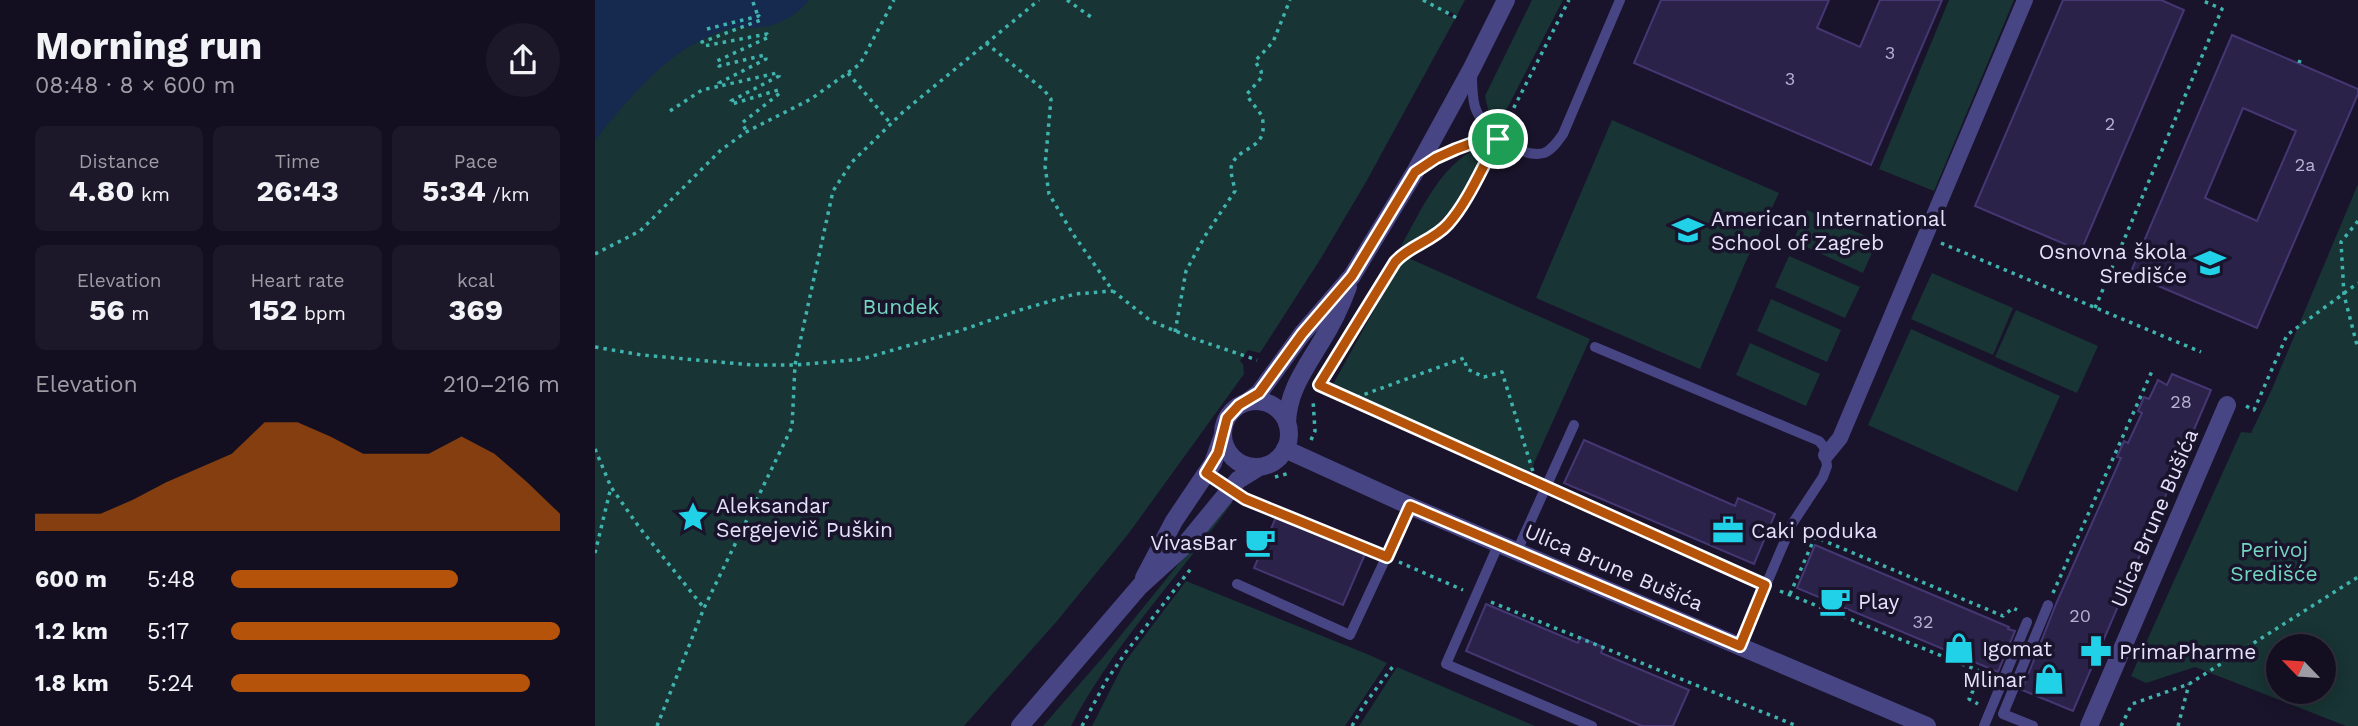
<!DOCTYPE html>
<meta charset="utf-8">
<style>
body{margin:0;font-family:"Work Sans",sans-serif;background:#1c1829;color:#f1f3f6;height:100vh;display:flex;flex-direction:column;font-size:26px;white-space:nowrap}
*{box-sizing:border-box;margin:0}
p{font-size:23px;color:#9d9ca5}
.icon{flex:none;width:38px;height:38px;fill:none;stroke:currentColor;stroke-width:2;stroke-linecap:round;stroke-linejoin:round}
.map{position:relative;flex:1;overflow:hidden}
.panel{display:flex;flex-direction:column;background:#130f20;width:595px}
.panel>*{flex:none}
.needle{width:46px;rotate:295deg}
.tools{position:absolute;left:1671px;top:634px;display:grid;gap:14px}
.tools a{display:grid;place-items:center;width:70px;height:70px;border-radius:50%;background:#130f20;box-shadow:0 4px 18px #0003,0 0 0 2px #322f3e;font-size:35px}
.pin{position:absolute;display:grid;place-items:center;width:60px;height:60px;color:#fff;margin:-30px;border:4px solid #fff;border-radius:50%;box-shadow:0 2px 7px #0007}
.round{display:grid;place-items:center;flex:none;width:74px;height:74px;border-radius:37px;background:#1c1829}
.head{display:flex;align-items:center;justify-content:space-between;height:119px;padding:0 35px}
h1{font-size:38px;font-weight:700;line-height:52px}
.stats{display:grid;grid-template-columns:repeat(3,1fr);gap:10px;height:119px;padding:7px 35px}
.stats div{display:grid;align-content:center;border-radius:10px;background:#1c1829;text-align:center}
.stats b{font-size:30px;font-weight:700}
.stats small{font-size:19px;font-weight:400}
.stats p{font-size:19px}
.chart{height:196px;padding:14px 35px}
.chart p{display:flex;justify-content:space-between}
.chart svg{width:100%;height:126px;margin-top:7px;fill:#b45309;opacity:.7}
ul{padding:0 35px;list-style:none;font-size:23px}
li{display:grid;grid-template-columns:112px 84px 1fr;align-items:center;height:52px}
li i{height:18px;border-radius:9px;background:#b45309}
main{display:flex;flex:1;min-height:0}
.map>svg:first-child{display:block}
</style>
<main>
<section class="panel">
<div class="head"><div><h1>Morning run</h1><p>08:48 · 8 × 600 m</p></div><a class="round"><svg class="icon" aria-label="share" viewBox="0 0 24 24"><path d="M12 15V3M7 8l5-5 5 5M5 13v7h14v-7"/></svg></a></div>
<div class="stats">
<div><p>Distance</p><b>4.80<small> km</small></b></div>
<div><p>Time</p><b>26:43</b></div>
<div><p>Pace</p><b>5:34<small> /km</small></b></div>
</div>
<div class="stats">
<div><p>Elevation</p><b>56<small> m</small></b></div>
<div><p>Heart rate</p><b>152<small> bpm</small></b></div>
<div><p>kcal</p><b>369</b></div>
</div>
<div class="chart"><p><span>Elevation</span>210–216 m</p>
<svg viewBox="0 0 160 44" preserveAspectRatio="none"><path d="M0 44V38L10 38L20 38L30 33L40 27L50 22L60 17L70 6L80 6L90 11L100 17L110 17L120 17L130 11L140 17L150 27L160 38V44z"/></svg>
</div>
<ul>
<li><b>600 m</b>5:48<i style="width:69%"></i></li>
<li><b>1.2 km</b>5:17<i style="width:100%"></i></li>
<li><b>1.8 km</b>5:24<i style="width:91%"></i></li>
</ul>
</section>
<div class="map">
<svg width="1763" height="726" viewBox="0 0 1763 726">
<rect width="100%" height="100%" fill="#19142b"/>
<g fill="#183434" fill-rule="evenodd">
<path d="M0 0H870L862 15 854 11 852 15 860 19 771 182 726 258 665 353 653 350 645 361 648 364 649 374 534 533 462 621 369 726H0Z"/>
<path d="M937 0H968L903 126 894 114 890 96Z"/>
<path d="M1354 0H1419L1339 191 1284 169Z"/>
<path d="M1017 120 1184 193 1151 261 1105 369 941 298Z"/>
<path d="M875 152 888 154C864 197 855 226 806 246 825 213 842 172 875 152Z"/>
<path d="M1763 184V726H1751L1600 667 1551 683 1536 676 1646 432 1656 433 1677 389ZM1684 646H1729V691H1684Z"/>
<path d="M1212 210 1282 241 1268 273 1198 241Z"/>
<path d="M809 256 995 339 935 472 737 386Z"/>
<path d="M1194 256 1265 287 1250 318 1180 287Z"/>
<path d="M1337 273 1418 308 1398 355 1316 319Z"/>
<path d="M1176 299 1246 330 1232 362 1162 331Z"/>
<path d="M1421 310 1503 346 1482 393 1400 357Z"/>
<path d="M1316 329 1465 396 1422 492 1273 425Z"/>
<path d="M1155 343 1225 374 1211 406 1141 375Z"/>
<path d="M636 499 637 503C583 577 518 645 476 726H448L509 656Z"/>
<path d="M591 581 772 654 792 663 750 726H497L529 663Z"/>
<path d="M802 667 940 726H764Z"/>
</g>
<path fill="#152a4e" d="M0 0H214C200 18 180 27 158 28 152 28 147 27 141 27 129 29 112 37 101 43 66 60 23 110 0 141Z"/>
<g fill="#2b224a" stroke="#443773" stroke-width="2" fill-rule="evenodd">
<path d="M1066 0H1234L1222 28 1265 47 1285 0H1347L1276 165 1039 63Z"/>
<path d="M1468 0H1566L1589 10 1486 251 1380 206Z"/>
<path d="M1637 35 1763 89V94L1662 328 1535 274ZM1648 108 1701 131 1662 221 1610 198Z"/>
<path d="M1577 374 1616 390 1478 711 1427 690 1461 604 1526 458 1522 457 1529 441 1533 443 1547 413 1543 411 1549 397 1554 399 1563 380 1572 385Z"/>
<path d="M989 440 1140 506 1143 498 1180 514 1159 564 969 483Z"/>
<path d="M681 517 770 554 748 605 659 568Z"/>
<path d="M1220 545 1414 627 1413 629 1420 631 1403 672 1202 588Z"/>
<path d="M891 604 983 643 985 637 1008 647 1006 653 1094 690 1078 726H1047L871 651Z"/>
</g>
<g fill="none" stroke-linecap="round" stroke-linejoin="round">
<g stroke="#3fb3ad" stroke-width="3.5" stroke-dasharray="3.5 5" stroke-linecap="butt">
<path d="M472 0 496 17"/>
<path d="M828 0 864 19"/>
<path d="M158 2 163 16"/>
<path d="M112 29 164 16 166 20 107 42 109 46 172 34 174 37 122 61 124 66 170 55 171 59 124 83 125 86 182 73 184 76 136 101 137 104 183 90 185 93 147 123 152 132"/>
<path d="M391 43 449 90 456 99 450 166 454 194 478 234 518 291 556 321 600 339 662 360"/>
<path d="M1704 63 1705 60"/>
<path d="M253 73 296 124"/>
<path d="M75 111 107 90 125 86"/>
<path d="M911 123 974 0"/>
<path d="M1763 221 1746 242 1749 295 1763 349"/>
<path d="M1346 243 1606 352"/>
<path d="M0 254 45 231 126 150 151 132 216 99 265 64 299 0"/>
<path d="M1500 308 1627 9 1606 0"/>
<path d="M580 332 591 271 610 236 640 191C639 183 634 171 637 164 645 146 671 150 668 122 667 110 655 104 652 94L667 77 666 71 660 61 678 42 695 0"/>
<path d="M756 333 800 262C812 249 827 246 841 235 865 216 878 184 893 158"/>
<path d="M0 347 47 355 157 365H200L267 359 364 331 425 310 480 294 518 291"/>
<path d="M723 385 754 400 869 358 872 369 889 377 907 372 939 475"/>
<path d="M754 400 938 482"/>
<path d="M1651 406 1659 410 1692 335 1763 283"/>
<path d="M716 440 720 431 718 400"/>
<path d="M0 449 16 487 44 527 109 608"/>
<path d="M680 477 695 473"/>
<path d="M964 494 1159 579"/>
<path d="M652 499 778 551"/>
<path d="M0 553 16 487"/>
<path d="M804 562 868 590"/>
<path d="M1185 591 1387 672 1374 699 1383 704"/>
<path d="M1458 593 1557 371"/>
<path d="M1195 594 1220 537 1408 616 1418 608 1422 610"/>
<path d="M896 602 1202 726"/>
<path d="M62 726 109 608 197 427 200 365 238 191 257 162 308 112 444 0"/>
<path d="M487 726 511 681 531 652 598 566"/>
<path d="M757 726 769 705 799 665"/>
<path d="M1526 726 1537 704 1594 684 1763 577"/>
<path d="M1583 726 1594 684"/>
</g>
<g stroke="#484585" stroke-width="10">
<path d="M877 74C877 85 877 96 880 107 887 129 925 159 949 153 957 150 963 141 968 134L1025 0"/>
<path d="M825 169C850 152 874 143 903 139"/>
<path d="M1000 347 1224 441 1229 447 1232 466 1228 477 1197 524 1145 646"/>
<path d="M904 543 851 664 997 726"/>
<path d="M922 551 979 425"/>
<path d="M642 584 755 635 815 506"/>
<path d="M1389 726 1432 622"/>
<path d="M1438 726 1408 714 1453 605"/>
</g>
<path stroke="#484585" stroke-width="16" d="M1231 455 1245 438 1430 0"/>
<path stroke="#484585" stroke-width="18" d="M1494 726 1632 405"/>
<g stroke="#484585" stroke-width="18">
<circle cx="661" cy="434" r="33"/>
<path d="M652 402 664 393 707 334 757 276 820 172 877 68 911 0"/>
<path d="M692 423C693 391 710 369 726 342 737 325 746 306 753 287"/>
<path d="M690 449 815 506 1332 726"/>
<path d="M549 578 579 521 618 463 628 435"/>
<path d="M425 726 545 586 588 547 643 480 664 467"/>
</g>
</g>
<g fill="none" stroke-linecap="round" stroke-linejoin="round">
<defs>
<path id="route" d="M903 139C888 165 873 202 853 224 838 241 815 245 800 262L724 385 1170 585 1145 646 815 506 792 557 650 499 611 473 623 453 632 418 644 405 664 393 707 334 757 276 820 172 841 158 861 149 880 142Z"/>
</defs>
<use href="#route" stroke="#fff" stroke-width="14"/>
<use href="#route" stroke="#b45309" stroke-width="9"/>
</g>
<defs>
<symbol id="school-bare" viewBox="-9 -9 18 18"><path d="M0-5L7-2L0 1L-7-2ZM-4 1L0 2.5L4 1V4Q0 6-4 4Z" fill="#21d1e8" stroke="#19142b" stroke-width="2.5" paint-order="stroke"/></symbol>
<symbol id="sight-bare" viewBox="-9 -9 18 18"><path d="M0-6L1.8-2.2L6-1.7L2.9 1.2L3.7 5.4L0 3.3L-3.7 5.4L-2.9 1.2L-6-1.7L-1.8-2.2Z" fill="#21d1e8" stroke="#19142b" stroke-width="2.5" paint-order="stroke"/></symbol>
<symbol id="office-bare" viewBox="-9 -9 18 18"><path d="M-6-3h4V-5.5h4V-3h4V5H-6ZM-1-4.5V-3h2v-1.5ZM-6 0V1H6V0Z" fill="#21d1e8" stroke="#19142b" stroke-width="2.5" paint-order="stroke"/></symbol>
<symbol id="cafe-bare" viewBox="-9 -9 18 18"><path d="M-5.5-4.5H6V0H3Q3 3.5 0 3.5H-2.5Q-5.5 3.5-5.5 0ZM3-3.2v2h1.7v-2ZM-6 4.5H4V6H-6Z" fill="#21d1e8" stroke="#19142b" stroke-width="2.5" paint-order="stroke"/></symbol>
<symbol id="shop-bare" viewBox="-9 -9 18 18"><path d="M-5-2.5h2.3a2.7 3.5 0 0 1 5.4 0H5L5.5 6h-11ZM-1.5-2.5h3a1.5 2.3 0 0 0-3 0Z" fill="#21d1e8" stroke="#19142b" stroke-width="2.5" paint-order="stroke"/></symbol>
<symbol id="pharmacy-bare" viewBox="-9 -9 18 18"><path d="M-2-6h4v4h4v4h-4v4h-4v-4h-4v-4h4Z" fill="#21d1e8" stroke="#19142b" stroke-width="2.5" paint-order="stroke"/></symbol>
</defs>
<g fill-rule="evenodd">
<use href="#school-bare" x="1071" y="208" width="44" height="44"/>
<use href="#school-bare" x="1593" y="241" width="44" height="44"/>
<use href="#sight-bare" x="76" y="495" width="44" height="44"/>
<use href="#office-bare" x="1111" y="508" width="44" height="44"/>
<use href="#cafe-bare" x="643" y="520" width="44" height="44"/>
<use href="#cafe-bare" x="1218" y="579" width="44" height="44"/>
<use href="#shop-bare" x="1342" y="626" width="44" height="44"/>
<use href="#pharmacy-bare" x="1479" y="629" width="44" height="44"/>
<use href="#shop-bare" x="1432" y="657" width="44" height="44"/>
</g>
<g text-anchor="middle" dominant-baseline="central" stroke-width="7" stroke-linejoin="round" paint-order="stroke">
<g font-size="18" fill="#b6b1d0">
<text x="1295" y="52">3</text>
<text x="1195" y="78">3</text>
<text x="1515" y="123">2</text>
<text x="1710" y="164">2a</text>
<text x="1586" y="401">28</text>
<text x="1485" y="615">20</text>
<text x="1328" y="621">32</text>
</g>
<g font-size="21" fill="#e5e1fc" stroke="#19142b" text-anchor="start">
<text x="1116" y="218">American International<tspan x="1116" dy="24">School of Zagreb</tspan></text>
<text x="1592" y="251" text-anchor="end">Osnovna škola<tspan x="1592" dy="24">Središće</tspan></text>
<text x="121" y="505">Aleksandar<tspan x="121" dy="24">Sergejevič Puškin</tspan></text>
<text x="1156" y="530">Caki poduka</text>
<text x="642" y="542" text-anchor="end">VivasBar</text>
<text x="1263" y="601">Play</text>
<text x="1387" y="648">Igomat</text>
<text x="1524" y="651">PrimaPharme</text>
<text x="1431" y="679" text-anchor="end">Mlinar</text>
</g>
<g font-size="21" fill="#73d6bf" stroke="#19142b">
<text x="306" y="306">Bundek</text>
<text x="1679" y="549">Perivoj<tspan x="1679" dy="24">Središće</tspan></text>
</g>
<g font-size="21" fill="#e5e1fc" stroke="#19142b">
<text transform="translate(1559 518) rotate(-67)">Ulica Brune Bušića</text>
<text transform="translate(1019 567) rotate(23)">Ulica Brune Bušića</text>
</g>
</g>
</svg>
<div class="tools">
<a><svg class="needle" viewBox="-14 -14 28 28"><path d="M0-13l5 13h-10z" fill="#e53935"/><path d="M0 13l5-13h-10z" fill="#9d9ca5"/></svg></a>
</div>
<div class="pin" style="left:903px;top:139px;background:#1e9e55"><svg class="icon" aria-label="arrive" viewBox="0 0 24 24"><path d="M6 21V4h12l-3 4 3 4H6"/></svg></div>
</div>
</main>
